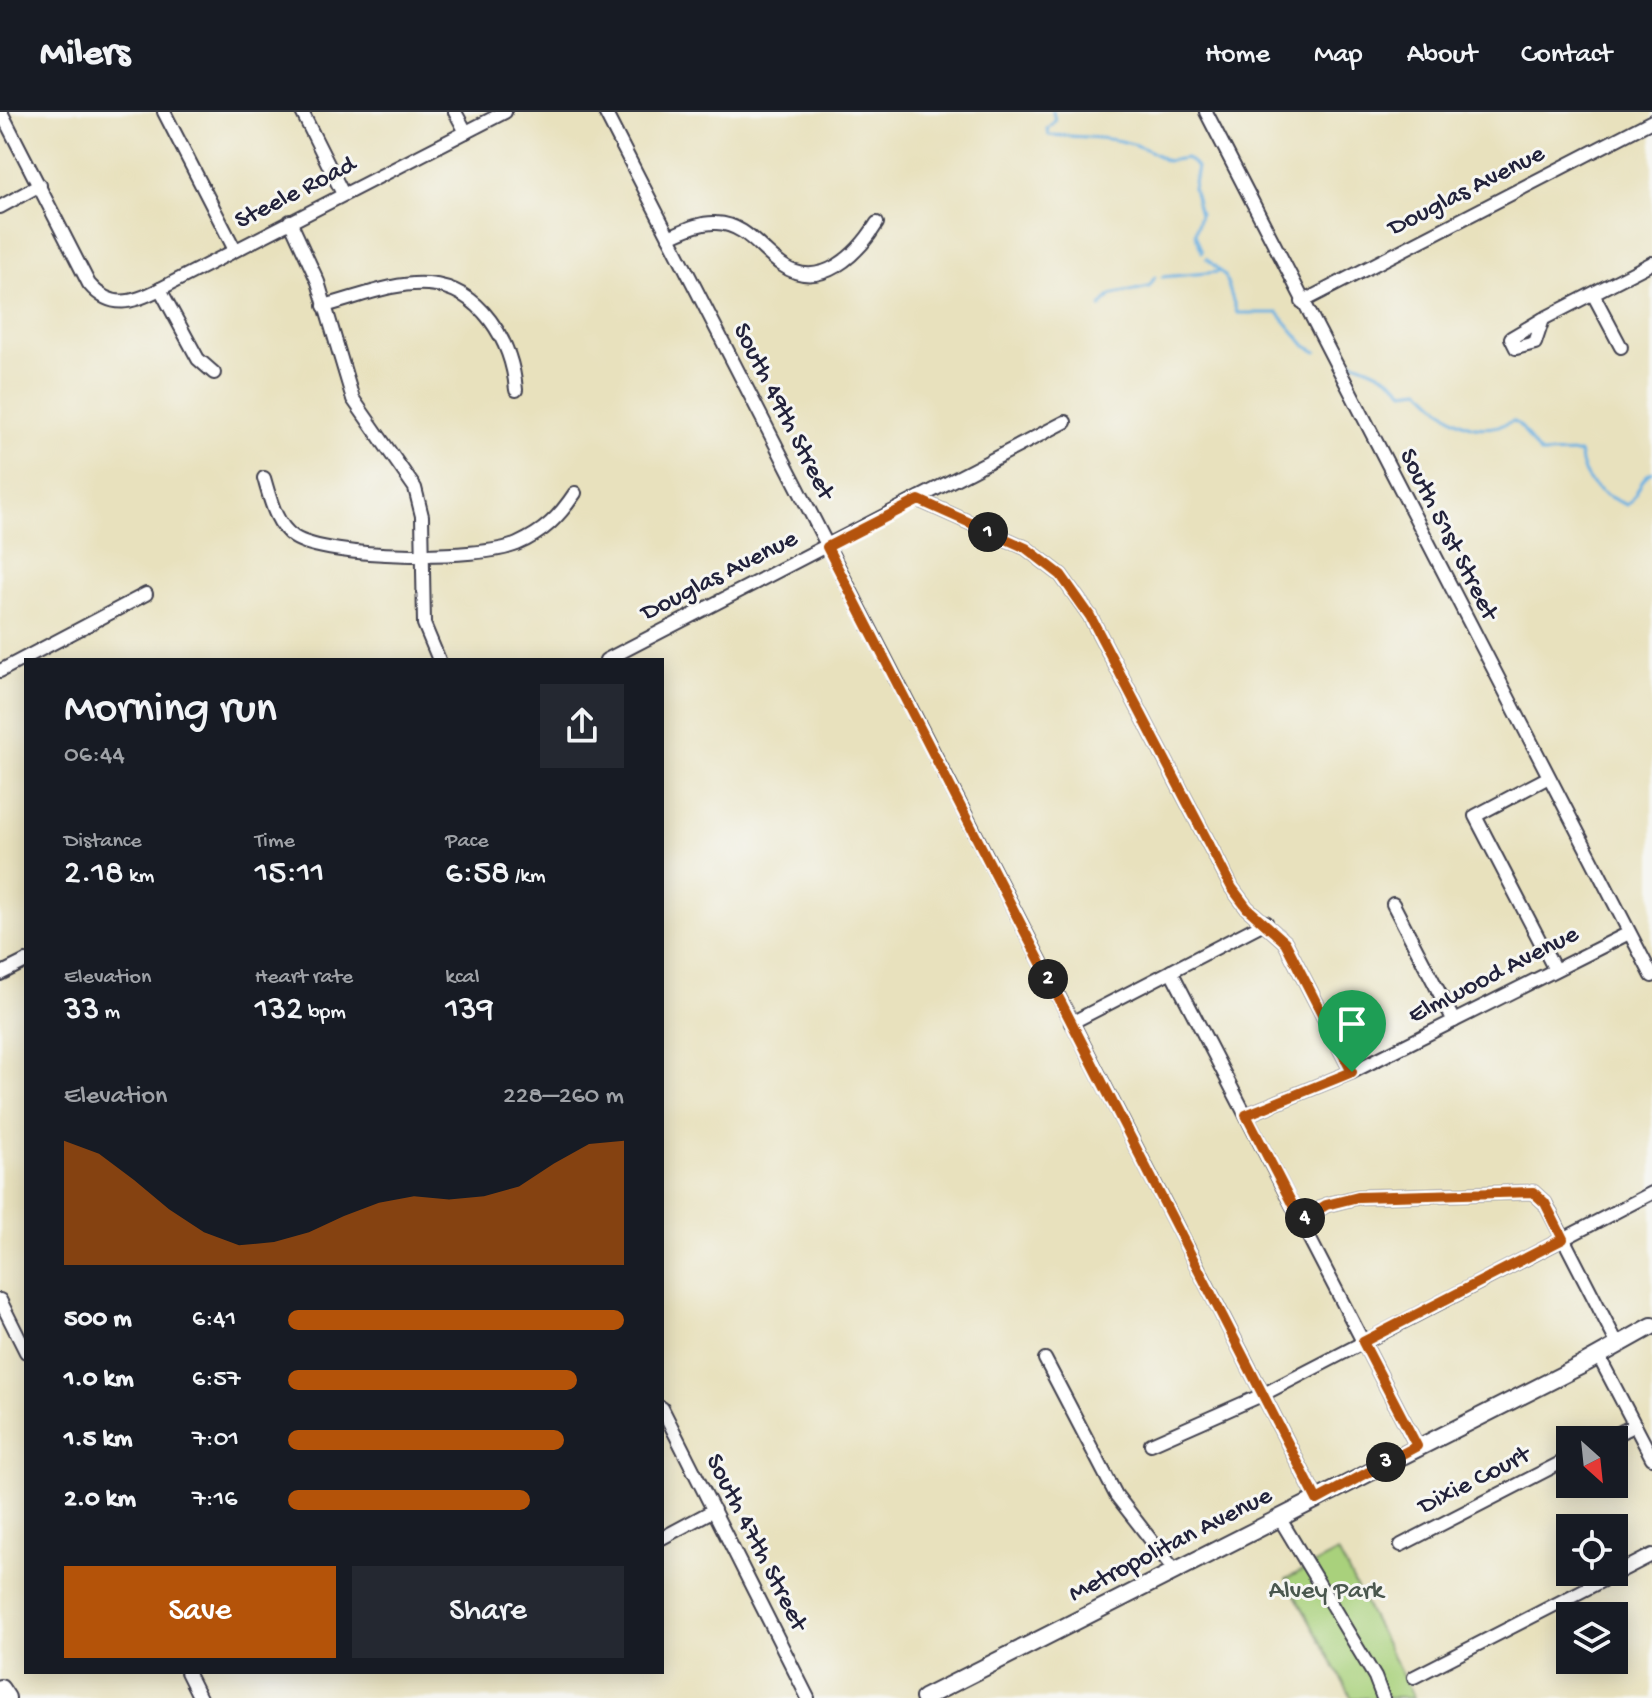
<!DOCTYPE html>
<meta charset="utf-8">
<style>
body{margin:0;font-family:"Gochi Hand",sans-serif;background:#242831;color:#f1f3f6;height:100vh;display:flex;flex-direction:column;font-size:30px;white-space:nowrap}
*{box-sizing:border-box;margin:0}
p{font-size:26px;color:#9ea1a6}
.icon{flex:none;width:44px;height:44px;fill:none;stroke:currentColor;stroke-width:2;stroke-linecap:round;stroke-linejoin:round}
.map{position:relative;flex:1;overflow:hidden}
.details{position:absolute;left:24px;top:546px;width:640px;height:1016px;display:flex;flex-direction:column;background:#171b24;border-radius:0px;box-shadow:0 4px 20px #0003}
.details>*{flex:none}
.needle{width:52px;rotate:153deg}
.tools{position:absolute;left:1556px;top:1314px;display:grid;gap:16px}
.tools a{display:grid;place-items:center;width:72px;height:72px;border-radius:0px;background:#171b24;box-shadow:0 4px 20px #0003;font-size:40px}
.pin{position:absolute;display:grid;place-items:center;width:68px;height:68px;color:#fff;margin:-82px -34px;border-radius:50% 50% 50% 0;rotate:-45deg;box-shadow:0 0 8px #0007}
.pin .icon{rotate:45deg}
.km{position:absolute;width:40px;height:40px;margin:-20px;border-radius:50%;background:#222;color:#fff;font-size:22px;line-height:40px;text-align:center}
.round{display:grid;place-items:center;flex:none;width:84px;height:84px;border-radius:0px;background:#242831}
.summary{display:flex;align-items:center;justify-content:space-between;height:136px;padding:0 40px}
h1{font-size:44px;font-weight:600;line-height:60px}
.metrics{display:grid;grid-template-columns:repeat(3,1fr);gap:12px;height:136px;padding:8px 40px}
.metrics div{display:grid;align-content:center}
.metrics b{font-size:34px;font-weight:600}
.metrics small{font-size:22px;font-weight:400}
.metrics p{font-size:22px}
.chart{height:224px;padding:16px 40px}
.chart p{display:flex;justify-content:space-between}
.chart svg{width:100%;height:144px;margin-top:8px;fill:#b45309;opacity:.7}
.action{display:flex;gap:16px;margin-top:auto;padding:16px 40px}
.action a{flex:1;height:92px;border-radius:0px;background:#b45309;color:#fff;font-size:32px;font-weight:600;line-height:92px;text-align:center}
.action a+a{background:#242831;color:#f1f3f6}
ul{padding:0 40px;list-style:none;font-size:26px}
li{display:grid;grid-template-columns:128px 96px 1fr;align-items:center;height:60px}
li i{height:20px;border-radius:10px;background:#b45309}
header{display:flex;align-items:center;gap:48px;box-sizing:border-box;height:112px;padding:0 40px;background:#171b24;border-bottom:2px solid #363941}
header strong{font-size:38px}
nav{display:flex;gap:44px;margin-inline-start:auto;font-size:28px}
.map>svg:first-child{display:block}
</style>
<header>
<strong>Milers</strong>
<nav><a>Home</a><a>Map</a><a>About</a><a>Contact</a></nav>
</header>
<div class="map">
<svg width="1652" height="1586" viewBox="0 0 1652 1586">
<rect width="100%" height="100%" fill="#f6f6f2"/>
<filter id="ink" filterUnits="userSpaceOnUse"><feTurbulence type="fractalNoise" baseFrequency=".0125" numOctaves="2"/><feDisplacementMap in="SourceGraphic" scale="16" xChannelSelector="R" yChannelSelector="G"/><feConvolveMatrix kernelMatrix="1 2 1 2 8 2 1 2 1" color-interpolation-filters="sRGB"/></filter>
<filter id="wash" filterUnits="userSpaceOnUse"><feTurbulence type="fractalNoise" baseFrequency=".006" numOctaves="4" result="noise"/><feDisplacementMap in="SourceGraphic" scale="32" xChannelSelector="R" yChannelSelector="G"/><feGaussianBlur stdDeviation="1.8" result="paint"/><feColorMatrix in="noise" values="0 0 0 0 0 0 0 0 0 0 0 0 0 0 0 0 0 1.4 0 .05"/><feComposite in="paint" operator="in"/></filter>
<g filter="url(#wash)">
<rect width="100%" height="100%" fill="#e8e1bd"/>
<path fill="#a9d17c" stroke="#667a5c" stroke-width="2" d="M1338 1440 1414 1586H1352L1286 1467Z"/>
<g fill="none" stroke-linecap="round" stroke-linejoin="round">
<g stroke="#6cb1e2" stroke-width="3">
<path d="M1053 0 1055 8 1047 17 1049 23C1091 26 1129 22 1166 49L1186 46 1197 55 1193 76 1200 102 1195 122 1202 140"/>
<path d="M1206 146 1225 164 1237 201H1278L1306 234 1317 240"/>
<path d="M1162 165 1218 160"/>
<path d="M1101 195 1111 183 1149 175 1155 165"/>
<path d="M1341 246C1363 252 1389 261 1404 279L1421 277C1450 305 1470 328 1513 309 1526 315 1530 333 1541 342L1579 341C1581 345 1580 349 1582 354 1588 376 1608 385 1627 393 1640 383 1637 367 1652 360"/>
</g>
</g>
</g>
<g filter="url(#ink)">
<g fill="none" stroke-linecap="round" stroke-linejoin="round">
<defs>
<g id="minor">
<path d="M1 0 89 172C111 198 133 191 160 177L505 0"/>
<path d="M164 0 235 138"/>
<path d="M302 0 343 82"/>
<path d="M455 0 466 20"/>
<path d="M605 0 1317 1388"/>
<path d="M1206 0 1652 864"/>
<path d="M0 95 40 73"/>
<path d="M290 109 318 170 353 287 415 376 422 404 424 512 439 548"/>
<path d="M669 125C683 119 699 110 716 111 746 112 760 138 782 153 820 180 858 142 877 111"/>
<path d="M160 177 198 247 214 261"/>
<path d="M1593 182 1621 235"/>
<path d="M1302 190 1652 9"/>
<path d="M324 194C356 186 395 169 428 172 481 176 512 230 516 278"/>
<path d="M1543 207 1652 151"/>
<path d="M1543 207 1535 231 1516 236 1511 226Z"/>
<path d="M264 366C270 386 275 412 294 425 328 447 479 448 517 432 544 420 559 405 575 381"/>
<path d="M919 388 1026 436 1061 463 1090 504 1232 776 1247 796 1285 830 1352 960"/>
<path d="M606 548 1065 310"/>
<path d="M0 559 146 482"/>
<path d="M1547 666 1475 704 1554 856"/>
<path d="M1393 792 1454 909"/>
<path d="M1171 859 1417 1334"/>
<path d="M0 862 26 849"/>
<path d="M1071 911 1266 810"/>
<path d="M1246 1003 1352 960 1629 821"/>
<path d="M1301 1109 1326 1093 1358 1085 1533 1080 1545 1091 1617 1231"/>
<path d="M0 1188 26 1240"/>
<path d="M1598 1243 1652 1346"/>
<path d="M1045 1247 1116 1383 1175 1459"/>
<path d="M662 1296 808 1586"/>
<path d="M1605 1328 1635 1313"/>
<path d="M1151 1332 1262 1283 1652 1081"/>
<path d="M1280 1407 1375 1565 1383 1586"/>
<path d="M662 1426 714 1398"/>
<path d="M1401 1433 1570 1346"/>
<path d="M187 1560 200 1586"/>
<path d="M1414 1565 1652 1443"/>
</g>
<path id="major" d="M924 1586 1584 1252 1652 1214"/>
<path id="highway" d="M0 1577 6 1586"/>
</defs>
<use href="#minor" stroke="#403f4e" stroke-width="16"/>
<use href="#major" stroke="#403f4e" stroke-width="20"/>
<use href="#highway" stroke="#403f4e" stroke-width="22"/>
<use href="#minor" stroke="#fff" stroke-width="12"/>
<use href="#major" stroke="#fff" stroke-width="16"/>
<use href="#highway" stroke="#fff" stroke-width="18"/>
</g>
</g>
<g fill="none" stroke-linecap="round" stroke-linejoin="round" filter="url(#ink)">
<defs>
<path id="route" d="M919 388 1026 436 1061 463 1090 504 1232 776 1247 796 1285 830 1352 960 1246 1003 1301 1109 1326 1093 1358 1085 1533 1080 1545 1091 1563 1127 1363 1230 1417 1334 1317 1388 827 435Z"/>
</defs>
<use href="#route" stroke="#fff" stroke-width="16"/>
<use href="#route" stroke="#b45309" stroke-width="10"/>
</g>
<g text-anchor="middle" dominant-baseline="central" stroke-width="6" stroke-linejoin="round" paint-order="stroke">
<g font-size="26" fill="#22223b" stroke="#f6f6f2">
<text transform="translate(1467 80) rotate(-27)">Douglas Avenue</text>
<text transform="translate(296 82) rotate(-27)">Steele Road</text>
<text transform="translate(782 300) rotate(63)">South 49th Street</text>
<text transform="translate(1447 423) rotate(63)">South 51st Street</text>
<text transform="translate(720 465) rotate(-27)">Douglas Avenue</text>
<text transform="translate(1494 864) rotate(-27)">Elmwood Avenue</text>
<text transform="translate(1475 1370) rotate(-27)">Dixie Court</text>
<text transform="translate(755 1431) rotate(63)">South 47th Street</text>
<text transform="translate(1171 1434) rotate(-27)">Metropolitan Avenue</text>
</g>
<g font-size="26" fill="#4a574e" stroke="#f6f6f2">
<text x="1326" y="1480">Alvey Park</text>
</g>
</g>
</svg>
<div class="tools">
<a><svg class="needle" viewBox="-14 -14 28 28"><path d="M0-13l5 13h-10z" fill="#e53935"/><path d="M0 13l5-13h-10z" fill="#9ea1a6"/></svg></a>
<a><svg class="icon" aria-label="locate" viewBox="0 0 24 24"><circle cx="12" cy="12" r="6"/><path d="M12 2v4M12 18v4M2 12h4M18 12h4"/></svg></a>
<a><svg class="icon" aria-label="layers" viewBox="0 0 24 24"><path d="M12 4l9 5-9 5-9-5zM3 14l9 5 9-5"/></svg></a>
</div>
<div class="pin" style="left:1352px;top:960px;background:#1e9e55"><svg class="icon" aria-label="arrive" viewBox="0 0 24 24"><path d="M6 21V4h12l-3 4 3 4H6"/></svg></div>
<b class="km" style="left:988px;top:420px">1</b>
<b class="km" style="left:1048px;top:867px">2</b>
<b class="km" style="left:1386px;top:1350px">3</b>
<b class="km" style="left:1305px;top:1106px">4</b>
<section class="details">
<div class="summary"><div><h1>Morning run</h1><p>06:44</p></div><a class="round"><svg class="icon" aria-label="share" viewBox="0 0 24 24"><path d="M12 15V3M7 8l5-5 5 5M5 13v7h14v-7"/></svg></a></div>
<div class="metrics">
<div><p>Distance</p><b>2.18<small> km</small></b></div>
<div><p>Time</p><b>15:11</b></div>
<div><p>Pace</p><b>6:58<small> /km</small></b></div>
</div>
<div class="metrics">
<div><p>Elevation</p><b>33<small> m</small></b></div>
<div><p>Heart rate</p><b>132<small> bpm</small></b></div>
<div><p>kcal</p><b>139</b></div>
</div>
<div class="chart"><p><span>Elevation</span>228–260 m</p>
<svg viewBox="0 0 160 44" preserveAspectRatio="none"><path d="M0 44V6L10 10L20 18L30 27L40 34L50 38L60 37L70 34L80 29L90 25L100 23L110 24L120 23L130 20L140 13L150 7L160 6V44z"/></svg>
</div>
<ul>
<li><b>500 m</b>6:41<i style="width:100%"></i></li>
<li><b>1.0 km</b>6:57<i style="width:86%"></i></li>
<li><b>1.5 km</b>7:01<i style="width:82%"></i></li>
<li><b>2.0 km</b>7:16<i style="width:72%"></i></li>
</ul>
<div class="action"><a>Save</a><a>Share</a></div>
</section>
</div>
